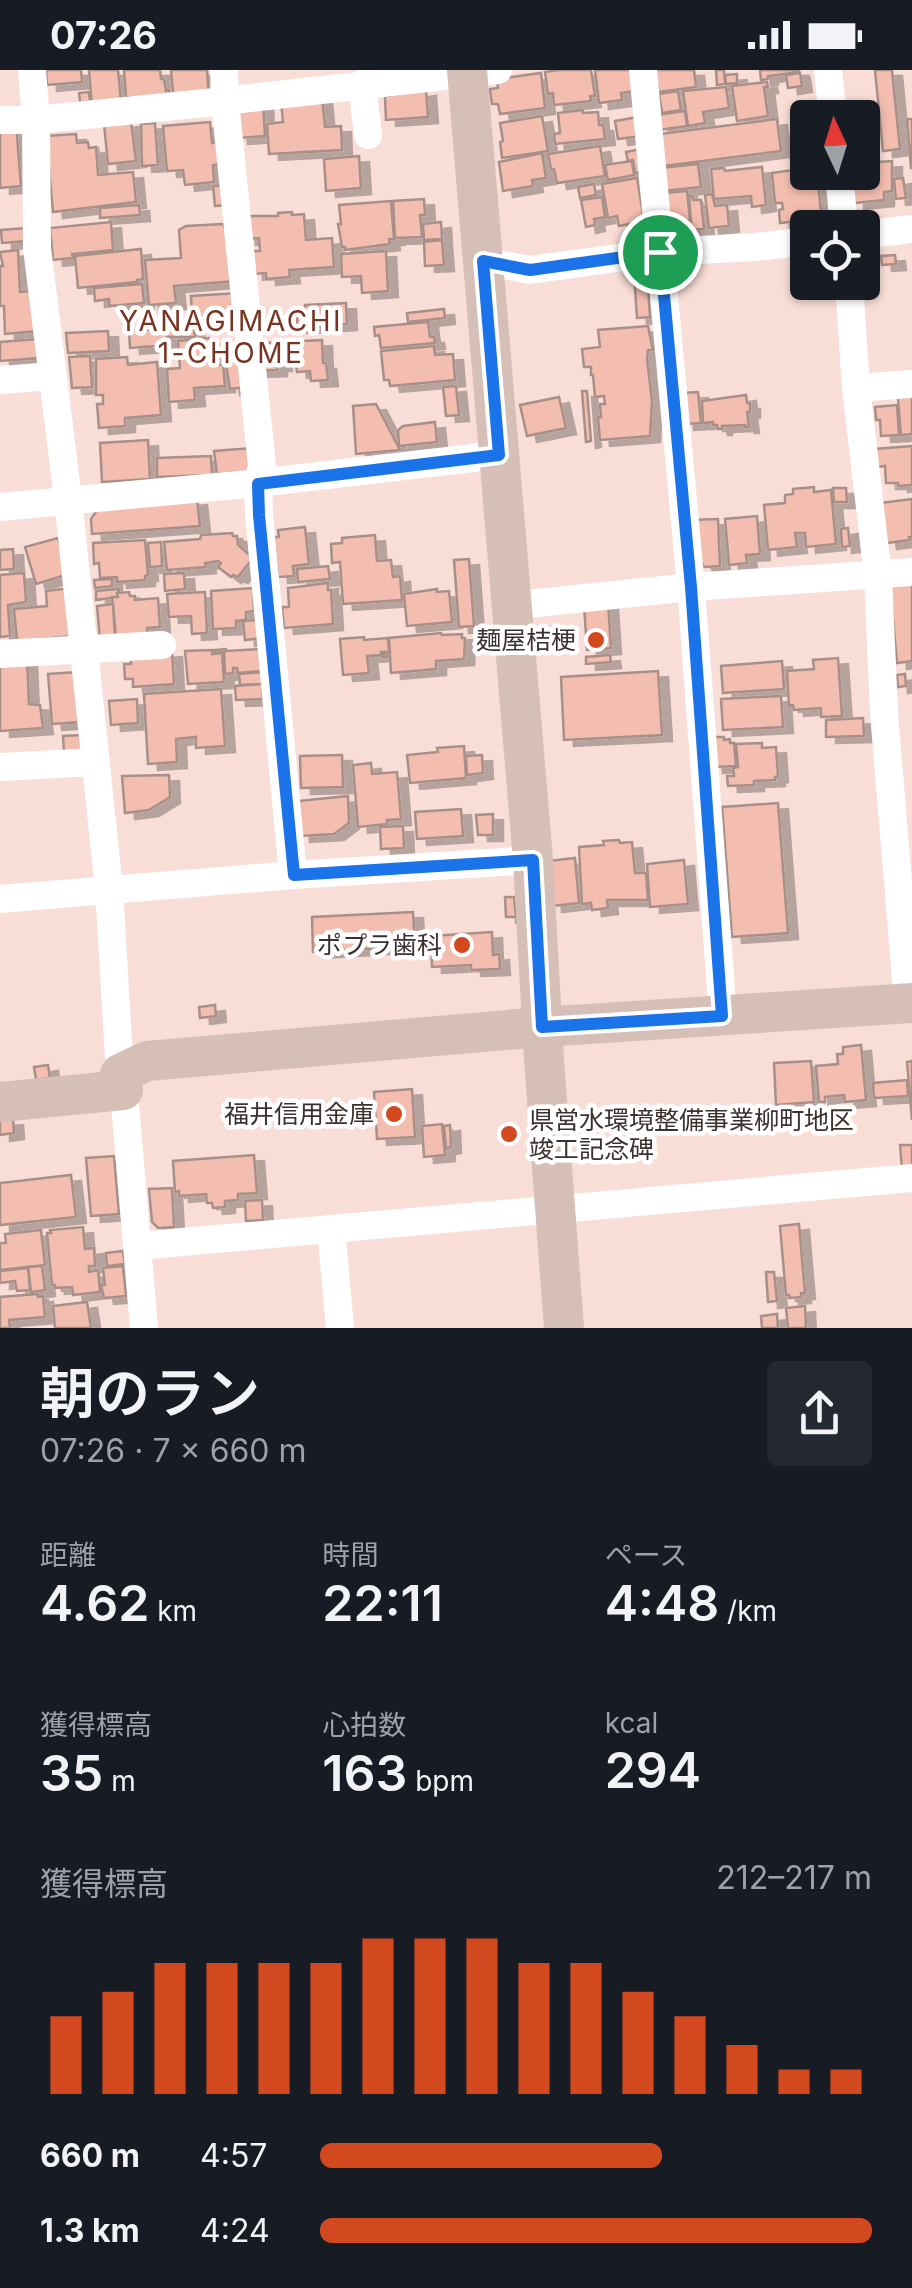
<!DOCTYPE html>
<html lang="ja">
<meta charset="utf-8">
<style>
body{margin:0;font-family:Inter,"Noto Sans JP",sans-serif;background:#242831;color:#f1f3f6;height:100vh;display:flex;flex-direction:column;font-size:38px;white-space:nowrap}
*{box-sizing:border-box;margin:0}
p{font-size:32px;color:#9ea1a6}
.icon{flex:none;width:55px;height:55px;fill:none;stroke:currentColor;stroke-width:2;stroke-linecap:round;stroke-linejoin:round}
.map{position:relative;height:1258px;overflow:hidden}
.sheet{display:flex;flex-direction:column;background:#171b24;flex:1}
.sheet>*{flex:none}
.needle{width:65px;rotate:356deg}
.buttons{position:absolute;left:790px;top:30px;display:grid;gap:20px}
.buttons a{display:grid;place-items:center;width:90px;height:90px;border-radius:10px;background:#171b24;box-shadow:0 2px 8px #0004;font-size:50px}
.pin{position:absolute;display:grid;place-items:center;width:85px;height:85px;color:#fff;margin:-42px;border:5px solid #fff;border-radius:50%;box-shadow:0 2px 10px #0007}
.round{display:grid;place-items:center;flex:none;width:105px;height:105px;border-radius:10px;background:#242831}
.summary{display:flex;align-items:center;justify-content:space-between;height:170px;padding:0 40px}
h1{font-size:55px;font-weight:600;line-height:75px}
.metrics{display:grid;grid-template-columns:repeat(3,1fr);gap:15px;height:170px;padding:10px 40px}
.metrics div{display:grid;align-content:center}
.metrics b{font-size:50px;font-weight:600}
.metrics small{font-size:28px;font-weight:400}
.metrics p{font-size:28px}
.chart{height:280px;padding:20px 40px}
.chart p{display:flex;justify-content:space-between}
.chart svg{width:100%;height:180px;margin-top:10px;stroke:#d24920;stroke-width:6}
ul{padding:0 40px;list-style:none;font-size:32px}
li{display:grid;grid-template-columns:160px 120px 1fr;align-items:center;height:75px}
li i{height:25px;border-radius:12px;background:#d24920}
.status{display:flex;justify-content:space-between;align-items:center;height:70px;padding:0 50px;background:#171b24;direction:ltr}
.status svg{height:28px;fill:currentColor}
.map>svg:first-child{display:block}
</style>
<div class="status"><b>07:26</b><svg viewBox="0 0 49 12"><path d="M0 12V9h3v3zM5 12V6h3v6zM10 12V3h3v9zM15 12V0h3v12zM26 1h20v11H26zM47 4h2v5h-2z"/></svg></div>
<div class="map">
<svg width="912" height="1258" viewBox="0 0 912 1258">
<defs>
<filter id="shadow"><feDropShadow dx="10" dy="6" stdDeviation="0" flood-color="#0004"/></filter>
</defs>
<rect width="100%" height="100%" fill="#f8ded6"/>
<g fill="#f3beaf" stroke="#a89089" stroke-width="2.5" filter="url(#shadow)">
<path d="M46 0H81L82 12 47 15Z"/>
<path d="M89 0H118L121 32 92 38Z"/>
<path d="M124 0H160L161 9H164L166 21 169 20 171 33 126 27Z"/>
<path d="M171 0H207L209 30 174 32Z"/>
<path d="M559 0H591L595 26H590L591 31 554 35 553 23 548 24 545 2Z"/>
<path d="M595 0H637L640 20 621 23 622 30 599 33Z"/>
<path d="M655 0H694L696 17 658 22Z"/>
<path d="M716 0H724L725 14 717 15Z"/>
<path d="M760 0H799V2L768 6V9L761 10Z"/>
<path d="M875 0H892L900 79 883 81Z"/>
<path d="M541 3 545 38 500 44 498 34H492L490 19 498 18 497 9Z"/>
<path d="M800 3 802 16 788 18 786 5Z"/>
<path d="M737 4V13L726 14 725 5Z"/>
<path d="M767 12 768 17H764L768 46 737 51 732 16Z"/>
<path d="M726 17 729 38 703 42 705 53 688 56 683 21Z"/>
<path d="M426 20 428 47 386 50 385 26Z"/>
<path d="M678 21 681 40 662 43 659 24Z"/>
<path d="M89 22 91 38 81 39 79 23Z"/>
<path d="M322 27 325 57 341 56 342 80 269 84 267 54 283 52 281 30Z"/>
<path d="M263 33 265 66 238 68 235 36Z"/>
<path d="M583 40V43L598 42 599 55H603L605 69 555 74 554 64 560 63 558 43Z"/>
<path d="M685 41 687 56 659 60 657 45Z"/>
<path d="M863 43 866 84 862 85V48H845V44Z"/>
<path d="M542 46 548 81 502 88 500 72 503 71 500 53Z"/>
<path d="M638 47 641 66 618 69 615 51Z"/>
<path d="M777 49 781 81 664 96 660 64Z"/>
<path d="M907 49H912V98H911Z"/>
<path d="M131 51 136 91 108 94 104 54Z"/>
<path d="M210 52 212 73 219 72 220 94 213 95 214 112 185 115 183 100 167 101 163 56Z"/>
<path d="M155 53 158 95 142 96 141 54Z"/>
<path d="M16 54 21 116 0 118V55Z"/>
<path d="M76 64 77 73 88 72 89 78 96 77 98 105 133 102 136 132 53 142 46 66Z"/>
<path d="M600 76 605 106 557 113 554 99H551L548 84Z"/>
<path d="M642 79 646 101 635 103 633 90 628 91 626 82Z"/>
<path d="M542 83 546 108 532 110 533 116 503 121 499 92Z"/>
<path d="M359 86 361 118 326 121 324 89Z"/>
<path d="M632 91 634 105 608 110 605 95Z"/>
<path d="M892 91V121L884 122V130L854 133 853 108H856V102H862V93Z"/>
<path d="M808 93V102H817L821 142 797 145 798 151 780 153 779 140 783 139 782 133H775L772 103 793 100 792 95Z"/>
<path d="M698 94 701 117 663 121 661 98Z"/>
<path d="M762 97 766 135 752 137 751 126 714 129 711 99 724 98 725 101Z"/>
<path d="M637 108 644 151 619 156 617 146 608 148 602 114Z"/>
<path d="M903 108 906 128 896 129 894 109Z"/>
<path d="M594 114 596 125 580 128 578 117Z"/>
<path d="M229 115 230 135 215 136 213 116Z"/>
<path d="M687 121 690 151H686L687 160 675 162 668 156 663 123Z"/>
<path d="M712 124 715 136 727 135 729 156 709 158 705 125Z"/>
<path d="M689 126H692L693 130H701L704 159 688 160 687 152H691Z"/>
<path d="M602 127 605 147 594 149 595 155 586 157 581 130Z"/>
<path d="M424 129 425 145H420L422 167 395 168 393 131Z"/>
<path d="M391 131 394 169H389L390 174 345 180V177H342L338 154H341L339 135Z"/>
<path d="M139 135 140 145 100 148V138Z"/>
<path d="M292 142V145L304 144 306 170 332 168 334 197 289 200 290 207 266 209V203L253 204 251 181H260L259 168 246 169 244 146H278V143Z"/>
<path d="M111 152 113 180 72 184 73 188 53 190 50 158Z"/>
<path d="M441 152 442 169 424 170 423 154Z"/>
<path d="M223 154 234 180 236 211 174 216 176 233 149 235 145 190 181 188 179 160 186 156Z"/>
<path d="M26 158 28 171 2 173 1 160Z"/>
<path d="M442 170 444 195 425 196 424 172Z"/>
<path d="M141 179 143 209 137 210V212L78 218 75 186Z"/>
<path d="M18 180 20 222 34 221 37 261 5 264 4 236H0V196H3L0 182Z"/>
<path d="M386 181 388 221 362 223 361 206 342 207 341 184Z"/>
<path d="M895 185 896 194 882 195 881 186Z"/>
<path d="M647 202 650 247 637 248 634 203Z"/>
<path d="M142 214 144 233 109 236V229L95 231 94 218Z"/>
<path d="M238 223 240 244 192 247 191 226Z"/>
<path d="M346 233 347 254 297 257V244L305 243V235Z"/>
<path d="M444 239 445 248 408 252 407 243Z"/>
<path d="M428 252 430 267H434L435 273 381 278 379 265 375 266 374 257Z"/>
<path d="M194 256 195 267H167L168 275 130 278 129 261Z"/>
<path d="M648 256 653 280H648L647 289 652 331 650 366 600 370 598 347H601L600 334H605L604 326 595 327 593 305H591V297H584L582 279 600 277 598 260Z"/>
<path d="M108 261 109 281 68 283 66 263Z"/>
<path d="M209 268 210 274H216L218 295 223 294 225 316 194 318 195 330 169 332 167 299 180 298 178 271Z"/>
<path d="M39 269 40 288 0 291V272Z"/>
<path d="M322 270 323 293H326L328 310 311 311 310 301 297 302 296 295 288 296 285 272Z"/>
<path d="M281 272 282 295H277V300L257 301 255 274Z"/>
<path d="M434 276 435 285 453 284 455 310 390 316 389 310H384L381 281Z"/>
<path d="M240 279 247 317 230 319 224 282Z"/>
<path d="M90 286 92 317 72 318 69 287Z"/>
<path d="M127 287 128 295 157 292 161 345 125 348V356L99 358 97 334H103V325H96V289Z"/>
<path d="M456 316 459 345 446 346 443 317Z"/>
<path d="M582 321H587L591 371 586 372Z"/>
<path d="M698 322 701 353 684 354 682 323Z"/>
<path d="M746 325 747 333H750V342H747L749 357H745V355L722 356V359H718L717 355H713V352L703 353 702 331Z"/>
<path d="M912 326V364L901 365 898 328Z"/>
<path d="M559 327 566 358 527 366 520 335Z"/>
<path d="M376 334 400 380 356 384 353 336Z"/>
<path d="M897 335 899 365 881 366 880 350H876L875 337Z"/>
<path d="M435 352 437 372 399 376 398 360 403 356Z"/>
<path d="M148 370 150 409 102 412 100 373Z"/>
<path d="M912 376V415L898 416V413H886L885 396 876 397 875 379Z"/>
<path d="M252 378 254 401 217 404 214 381Z"/>
<path d="M211 386 212 405 157 407V388Z"/>
<path d="M814 417V422L831 420 836 474 806 477 805 463H795L797 477 768 480 764 435 785 433V425L793 424V419Z"/>
<path d="M833 418H846L847 432H834Z"/>
<path d="M197 429 200 456 92 464 91 449 99 437Z"/>
<path d="M912 429V467H909L910 470 887 473 880 433Z"/>
<path d="M757 446 760 484 746 485 747 493 729 495 725 449Z"/>
<path d="M718 449 720 496 704 497 696 481 692 450Z"/>
<path d="M305 457 309 494 293 496 294 506 278 507 274 467H279L278 460Z"/>
<path d="M848 458 850 476 842 477 841 459Z"/>
<path d="M232 463 233 466H237L238 475 253 488 238 507 233 505 231 507 218 497 221 493 218 491 205 493 206 497 167 500 164 472 200 469 201 465Z"/>
<path d="M375 465 377 491 391 490 393 507 400 506 402 530 343 534 340 492 332 493 331 474 342 473V468Z"/>
<path d="M58 468 69 504 36 514 25 477Z"/>
<path d="M145 470 148 505 145 506V510L117 512V507L100 508 99 493 94 494 93 473Z"/>
<path d="M161 472 162 496 150 497 148 473Z"/>
<path d="M13 479 14 499 0 500V480Z"/>
<path d="M469 489 474 556 459 557 454 490Z"/>
<path d="M328 496 330 509 298 512 297 499Z"/>
<path d="M24 503 26 532 8 535 10 566 0 567V505Z"/>
<path d="M184 503 185 519 165 521 164 504Z"/>
<path d="M912 508V591L897 593 890 515Z"/>
<path d="M112 509V516L95 518 94 510Z"/>
<path d="M328 513V520H331L333 554 284 558 282 537H289L288 518Z"/>
<path d="M70 518 74 566 17 571 14 539 47 536 46 521Z"/>
<path d="M253 518 254 541 246 542V550L236 551V558L213 559 211 521Z"/>
<path d="M119 519 117 527 96 530V521Z"/>
<path d="M437 519V522L449 521 452 552 407 556 404 524Z"/>
<path d="M129 522 130 526H135V530L158 528 160 557 147 558V567L116 566 112 527H118L117 523Z"/>
<path d="M205 522 207 563 192 564 191 546 169 547 167 524Z"/>
<path d="M608 533 611 578 587 580 584 535Z"/>
<path d="M113 534 115 569 100 570 97 536Z"/>
<path d="M260 550 262 568 245 570 243 551Z"/>
<path d="M441 563 442 565 462 564V568H465L464 589 436 591V599L391 603 390 586 382 587V584L390 583 389 568Z"/>
<path d="M364 567V570L388 568 389 582H381V585L367 586 369 603 343 605 340 569Z"/>
<path d="M226 579V581L261 579 263 601 238 603 237 598H233V603L225 604 224 582 215 583 214 580Z"/>
<path d="M212 580V584L222 583 224 612 188 614 185 581Z"/>
<path d="M172 581 174 614 133 617V609H125L124 594H131V584Z"/>
<path d="M610 585 611 592 586 594V587Z"/>
<path d="M838 588 842 646 821 647V638L794 640 793 635 789 636 787 601 814 599 813 590Z"/>
<path d="M27 590 29 634 40 635 43 658 0 661V591Z"/>
<path d="M782 591 784 619 723 623 721 596Z"/>
<path d="M658 601 662 665 564 670 561 607Z"/>
<path d="M78 602 81 652 52 654 48 604Z"/>
<path d="M262 602 263 614 240 615 239 604Z"/>
<path d="M905 604 906 616 898 617 897 605Z"/>
<path d="M262 614 263 629 236 630 235 616Z"/>
<path d="M221 619 225 676 196 678V667L176 669 177 692 148 694 144 624Z"/>
<path d="M781 626 783 657 723 660 721 629Z"/>
<path d="M137 629 138 653 111 655 109 631Z"/>
<path d="M863 648 864 666 826 667V650Z"/>
<path d="M81 665 82 680 64 682 63 666Z"/>
<path d="M711 667H724V670L730 669V673H734L736 696 713 697Z"/>
<path d="M762 673V678L776 677 778 706 775 707V710L754 711V715L728 716 727 706H734L733 698 738 697 736 674Z"/>
<path d="M464 676 466 708 410 713 407 685 438 682 437 678Z"/>
<path d="M342 685 343 717 301 718 300 686Z"/>
<path d="M482 685 483 703 467 705 466 686Z"/>
<path d="M371 693 372 704 397 702 401 749 387 750V754L358 757 353 695Z"/>
<path d="M169 705 170 727 149 740 125 743 122 706Z"/>
<path d="M348 726 349 753 334 764 300 766 298 731Z"/>
<path d="M778 733 788 863 732 867 722 737Z"/>
<path d="M461 739 463 766 417 769 415 742Z"/>
<path d="M493 744V765H478L476 745Z"/>
<path d="M403 756 404 778 381 779 380 757Z"/>
<path d="M619 770 620 773 632 772 635 803H646L648 830H607L608 838 592 840 591 833 582 834 579 777 604 775 603 771Z"/>
<path d="M575 788 579 833 552 836 548 791Z"/>
<path d="M684 790 688 834 650 837 647 794Z"/>
<path d="M505 827H514L516 847H506Z"/>
<path d="M413 842 415 876 313 882 312 847Z"/>
<path d="M492 862 493 885 499 884 500 899 471 900V895L432 897 431 866Z"/>
<path d="M215 935 216 946 200 948 199 937Z"/>
<path d="M861 975 866 1030 845 1032 844 1025 825 1027V1032H819L816 996 838 994 837 984H843V977Z"/>
<path d="M811 991 814 1032 776 1035 774 993Z"/>
<path d="M912 991V1050L907 992Z"/>
<path d="M48 995 50 1008 36 1010 34 997Z"/>
<path d="M907 1010 908 1026 874 1028 873 1013Z"/>
<path d="M412 1019 415 1067 377 1069 374 1022Z"/>
<path d="M13 1049 14 1063 0 1065V1050Z"/>
<path d="M442 1054 445 1085 424 1087 422 1056Z"/>
<path d="M450 1055 451 1077 446 1078 444 1056Z"/>
<path d="M900 1075H912V1099L902 1100Z"/>
<path d="M254 1085 257 1123 238 1124V1130L225 1131V1137L213 1138 212 1133H207L206 1124 179 1126V1121L175 1122 173 1091Z"/>
<path d="M114 1086 119 1144 91 1146 86 1088Z"/>
<path d="M71 1105 76 1147 0 1155V1113Z"/>
<path d="M172 1118 174 1157 158 1158 152 1152 149 1119Z"/>
<path d="M262 1130 263 1150 246 1151 245 1131Z"/>
<path d="M799 1154 805 1223H801V1227L789 1228V1225H786L780 1156Z"/>
<path d="M83 1157 85 1179 94 1178 95 1196H89V1202L98 1200 100 1222 73 1225 72 1217 55 1218V1215H52L47 1163H51L50 1160Z"/>
<path d="M41 1160 45 1195 0 1200V1173H6L5 1164Z"/>
<path d="M123 1181 125 1194 107 1196 106 1183Z"/>
<path d="M42 1196 45 1220 31 1222 28 1197Z"/>
<path d="M123 1196 126 1226 104 1228 101 1215H105L103 1198Z"/>
<path d="M28 1198 30 1220 17 1221 15 1211 0 1213V1201Z"/>
<path d="M766 1202H774L777 1231 768 1232Z"/>
<path d="M38 1224V1227L43 1226 45 1247 9 1250 10 1258H0V1227Z"/>
<path d="M87 1232 91 1258H55L53 1236Z"/>
<path d="M805 1236 806 1258H788L786 1238Z"/>
<path d="M777 1244 778 1258H762L761 1246Z"/>
</g>
<g fill="none" stroke-linecap="round" stroke-linejoin="round">
<g stroke="#fff" stroke-width="28">
<path d="M32 0 36 50 37 178 68 429 101 743 109 819 120 1004 125 1034 144 1258"/>
<path d="M224 0 225 31 262 396 258 413 259 445 293 805"/>
<path d="M643 0 691 517 723 947"/>
<path d="M828 0 833 48"/>
<path d="M362 14 368 65"/>
<path d="M0 50H36L225 31 498 0"/>
<path d="M839 102 844 158"/>
<path d="M862 165 912 159"/>
<path d="M483 191 530 200 660 182 756 177 808 171"/>
<path d="M849 212 856 318 878 506 884 643 908 933"/>
<path d="M0 310 53 306"/>
<path d="M856 318 912 314"/>
<path d="M0 437 258 413 499 385"/>
<path d="M511 529 528 534 691 517 912 502"/>
<path d="M0 584 162 575"/>
<path d="M0 697 96 692"/>
<path d="M0 829 293 805 533 790"/>
<path d="M331 1159 340 1258"/>
<path d="M137 1176 912 1108"/>
</g>
<g stroke="#d6bfb7" stroke-width="40">
<path d="M467 0 533 790 544 990 564 1258"/>
<path d="M120 1004 147 991 542 957 912 933"/>
<path d="M0 1032 123 1020"/>
</g>
</g>
<g fill="none" stroke-linecap="round" stroke-linejoin="round">
<defs>
<path id="route" d="M660 182 691 517 722 946 542 957 533 790 294 805 259 445 258 414 499 385 483 191 530 200Z"/>
</defs>
<use href="#route" stroke="#fff" stroke-width="20"/>
<use href="#route" stroke="#1a73e8" stroke-width="12"/>
</g>
<g fill="#d24920" stroke="#fff" stroke-width="4">
<circle cx="596" cy="570" r="10"/>
<circle cx="462" cy="875" r="10"/>
<circle cx="394" cy="1044" r="10"/>
<circle cx="509" cy="1064" r="10"/>
</g>
<g text-anchor="middle" dominant-baseline="central" stroke-width="9" stroke-linejoin="round" paint-order="stroke">
<g font-size="25" fill="#3b312f" stroke="#fff" text-anchor="end">
<text x="576" y="570">麺屋桔梗</text>
<text x="442" y="875">ポプラ歯科</text>
<text x="374" y="1044">福井信用金庫</text>
<text x="529" y="1050" text-anchor="start">県営水環境整備事業柳町地区<tspan x="529" dy="29">竣工記念碑</tspan></text>
</g>
<g font-size="28" letter-spacing="2.5" fill="#773421" stroke="#fff">
<text x="231" y="251">YANAGIMACHI<tspan x="231" dy="32">1-CHOME</tspan></text>
</g>
</g>
</svg>
<div class="buttons">
<a><svg class="needle" viewBox="-14 -14 28 28"><path d="M0-13l5 13h-10z" fill="#e53935"/><path d="M0 13l5-13h-10z" fill="#9ea1a6"/></svg></a>
<a><svg class="icon" aria-label="locate" viewBox="0 0 24 24"><circle cx="12" cy="12" r="6"/><path d="M12 2v4M12 18v4M2 12h4M18 12h4"/></svg></a>
</div>
<div class="pin" style="left:660px;top:182px;background:#1e9e55"><svg class="icon" aria-label="arrive" viewBox="0 0 24 24"><path d="M6 21V4h12l-3 4 3 4H6"/></svg></div>
</div>
<section class="sheet">
<div class="summary"><div><h1>朝のラン</h1><p>07:26 · 7 × 660 m</p></div><a class="round"><svg class="icon" aria-label="share" viewBox="0 0 24 24"><path d="M12 15V3M7 8l5-5 5 5M5 13v7h14v-7"/></svg></a></div>
<div class="metrics">
<div><p>距離</p><b>4.62<small> km</small></b></div>
<div><p>時間</p><b>22:11</b></div>
<div><p>ペース</p><b>4:48<small> /km</small></b></div>
</div>
<div class="metrics">
<div><p>獲得標高</p><b>35<small> m</small></b></div>
<div><p>心拍数</p><b>163<small> bpm</small></b></div>
<div><p>kcal</p><b>294</b></div>
</div>
<div class="chart"><p><span>獲得標高</span>212–217 m</p>
<svg viewBox="0 0 160 44" preserveAspectRatio="none"><path d="M5 44V25M15 44V19M25 44V12M35 44V12M45 44V12M55 44V12M65 44V6M75 44V6M85 44V6M95 44V12M105 44V12M115 44V19M125 44V25M135 44V32M145 44V38M155 44V38"/></svg>
</div>
<ul>
<li><b>660 m</b>4:57<i style="width:62%"></i></li>
<li><b>1.3 km</b>4:24<i style="width:100%"></i></li>
</ul>
</section>
